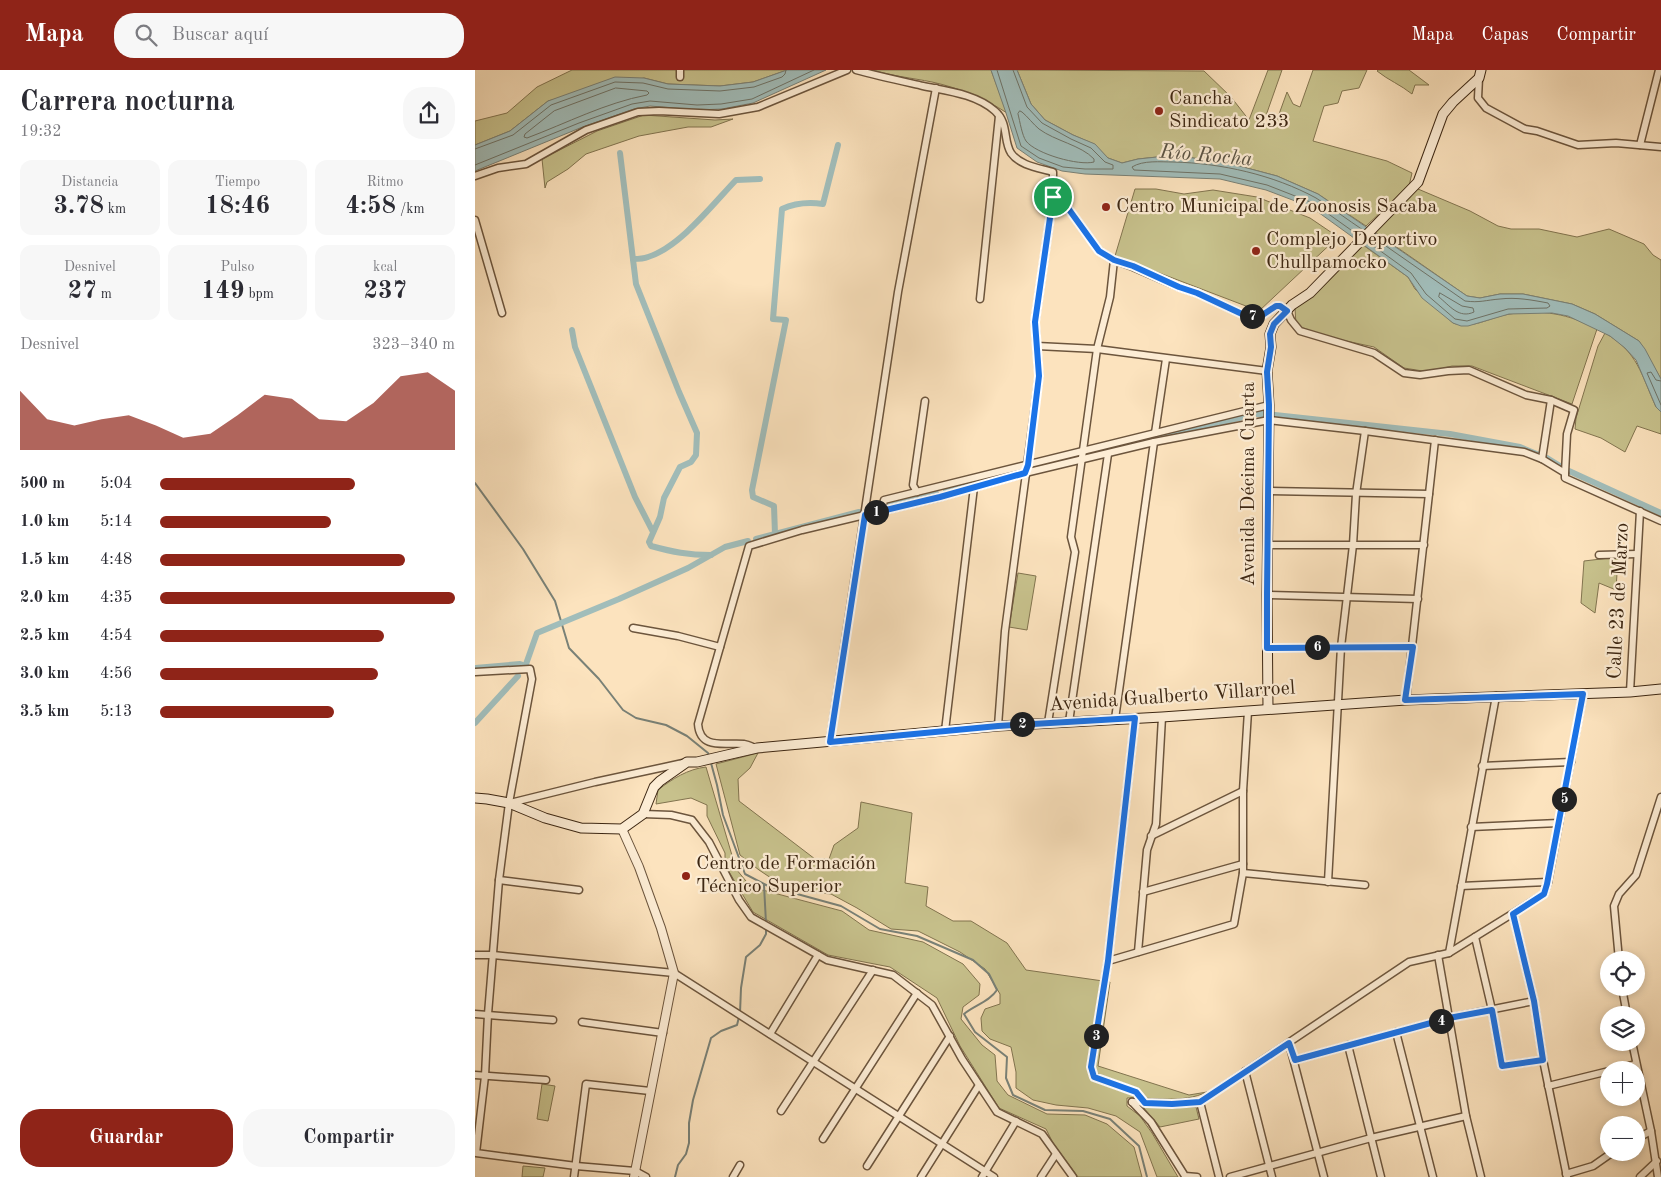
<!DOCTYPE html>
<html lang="es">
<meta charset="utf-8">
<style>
body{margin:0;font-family:"Old Standard TT",serif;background:#f7f7f7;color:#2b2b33;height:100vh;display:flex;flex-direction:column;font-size:19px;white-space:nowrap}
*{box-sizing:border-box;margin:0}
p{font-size:16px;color:#7c7c81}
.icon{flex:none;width:28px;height:28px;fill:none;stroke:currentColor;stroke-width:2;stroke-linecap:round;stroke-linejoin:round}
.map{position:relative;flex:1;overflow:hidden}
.details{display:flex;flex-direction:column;background:#fff;width:475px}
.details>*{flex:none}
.tools{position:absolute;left:1125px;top:881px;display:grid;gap:10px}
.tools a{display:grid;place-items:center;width:45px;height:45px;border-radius:50%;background:#fff;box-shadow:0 2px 8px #0003;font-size:25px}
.pin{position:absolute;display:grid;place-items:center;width:42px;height:42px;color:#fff;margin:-21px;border:2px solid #fff;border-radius:50%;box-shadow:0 1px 5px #0007}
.km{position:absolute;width:25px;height:25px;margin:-12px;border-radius:50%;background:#222;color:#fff;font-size:14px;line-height:25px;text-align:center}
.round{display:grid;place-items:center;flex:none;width:52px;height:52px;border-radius:20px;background:#f7f7f7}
.headline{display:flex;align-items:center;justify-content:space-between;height:85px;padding:0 20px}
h1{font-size:28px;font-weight:800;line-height:38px}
.stats{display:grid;grid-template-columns:repeat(3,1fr);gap:8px;height:85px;padding:5px 20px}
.stats div{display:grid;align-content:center;border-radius:12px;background:#f7f7f7;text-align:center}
.stats b{font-size:25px;font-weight:800}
.stats small{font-size:14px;font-weight:400}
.stats p{font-size:14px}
.chart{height:140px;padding:10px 20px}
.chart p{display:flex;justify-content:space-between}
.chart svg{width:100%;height:90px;margin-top:5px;fill:#8f2418;opacity:.7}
.cta{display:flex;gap:10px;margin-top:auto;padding:10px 20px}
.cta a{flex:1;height:58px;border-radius:20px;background:#8f2418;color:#fff;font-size:20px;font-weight:800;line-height:58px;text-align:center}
.cta a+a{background:#f7f7f7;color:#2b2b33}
ul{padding:0 20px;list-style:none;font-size:16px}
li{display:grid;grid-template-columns:80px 60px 1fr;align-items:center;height:38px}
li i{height:12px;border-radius:6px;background:#8f2418}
header{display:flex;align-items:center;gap:30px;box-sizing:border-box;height:70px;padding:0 25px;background:#8f2418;color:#fff}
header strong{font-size:24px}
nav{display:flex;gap:28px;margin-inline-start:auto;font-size:18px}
.search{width:350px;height:45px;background:#f7f7f7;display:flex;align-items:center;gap:12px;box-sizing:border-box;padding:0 18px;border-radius:20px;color:#7c7c81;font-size:19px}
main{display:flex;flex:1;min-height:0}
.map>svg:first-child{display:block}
</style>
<header>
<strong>Mapa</strong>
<div class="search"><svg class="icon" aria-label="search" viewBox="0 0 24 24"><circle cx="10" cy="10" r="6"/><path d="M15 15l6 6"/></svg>Buscar aquí</div>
<nav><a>Mapa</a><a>Capas</a><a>Compartir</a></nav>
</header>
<main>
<section class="details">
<div class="headline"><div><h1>Carrera nocturna</h1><p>19:32</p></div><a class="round"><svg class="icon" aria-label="share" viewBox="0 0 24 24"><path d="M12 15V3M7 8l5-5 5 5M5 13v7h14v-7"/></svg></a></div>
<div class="stats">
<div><p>Distancia</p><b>3.78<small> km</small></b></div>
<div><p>Tiempo</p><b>18:46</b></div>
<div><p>Ritmo</p><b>4:58<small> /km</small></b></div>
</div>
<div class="stats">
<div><p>Desnivel</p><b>27<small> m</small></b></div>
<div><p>Pulso</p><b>149<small> bpm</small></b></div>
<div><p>kcal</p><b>237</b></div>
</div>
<div class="chart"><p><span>Desnivel</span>323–340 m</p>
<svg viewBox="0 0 160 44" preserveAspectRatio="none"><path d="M0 44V15L10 29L20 32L30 29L40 27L50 32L60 38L70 36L80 27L90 17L100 19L110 29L120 30L130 21L140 8L150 6L160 15V44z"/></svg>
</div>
<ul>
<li><b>500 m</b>5:04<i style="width:66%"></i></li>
<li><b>1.0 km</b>5:14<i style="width:58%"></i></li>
<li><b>1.5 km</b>4:48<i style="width:83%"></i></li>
<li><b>2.0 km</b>4:35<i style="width:100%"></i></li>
<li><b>2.5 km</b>4:54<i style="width:76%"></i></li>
<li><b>3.0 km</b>4:56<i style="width:74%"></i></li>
<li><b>3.5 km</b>5:13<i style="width:59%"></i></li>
</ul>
<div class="cta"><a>Guardar</a><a>Compartir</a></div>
</section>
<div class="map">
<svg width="1186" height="1107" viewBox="0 0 1186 1107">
<rect width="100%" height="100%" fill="#fce3be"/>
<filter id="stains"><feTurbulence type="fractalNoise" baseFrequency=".004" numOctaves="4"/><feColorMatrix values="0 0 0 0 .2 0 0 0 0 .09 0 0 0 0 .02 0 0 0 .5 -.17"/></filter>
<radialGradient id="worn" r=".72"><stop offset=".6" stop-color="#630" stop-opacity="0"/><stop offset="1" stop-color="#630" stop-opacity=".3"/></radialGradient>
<g fill="#c7c18c" stroke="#82744f">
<path d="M97 0H312L278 12 245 16 193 14 169 8 73 31 35 61 0 75V51L32 43 62 17Z"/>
<path d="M397 0H516L532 43C509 28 484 18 457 12 437 8 417 6 397 0Z"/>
<path d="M542 0 729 1 756 27 774 50 793 0H807L788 54 799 58 812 22 818 34 825 37 838 0H892L884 18 867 21 863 33 849 36 838 71 912 91 937 103 934 116 891 156 843 124 802 106 753 93 711 87H682L663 89 647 93 633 88 619 74 598 65 570 50 556 34Z"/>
<path d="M903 0H934L954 15H940L937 24C926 15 913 10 902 1Z"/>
<path d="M169 45 240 50 258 49 236 57H213L164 66 111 84 93 99 72 112 70 118 67 89 122 61Z"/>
<path d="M660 119H681L709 124 738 120 782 127 835 148 863 167 784 241 640 186Z"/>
<path d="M943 119 995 141 1023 156 1036 159H1064L1102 167 1134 159 1169 174 1178 185 1186 190V309L1164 271 1120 244 1097 234 1048 224H1025L1005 228 992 226 900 162Z"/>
<path d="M888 175 933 207 940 219 978 253C997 260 1015 247 1035 244 1066 239 1095 244 1122 259L1097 334 997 296H977L954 302 929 298 899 277 848 266 821 255 820 238 837 226Z"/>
<path d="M1130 263C1163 282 1166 304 1181 337L1186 342V364L1162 356 1150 382 1126 368 1100 359 1101 348 1123 276Z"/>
<path d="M1143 487 1141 520 1124 513 1120 543 1106 533 1109 491Z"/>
<path d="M543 503 561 506 552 560 534 557Z"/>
<path d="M283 683 275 698 263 709 264 731 340 789H354L359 775 383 758 386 732 437 743 430 813 453 817 451 836 478 851H496L532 873 551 900 635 912 623 996 714 1025 732 1022C706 1034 680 1027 652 1028V1036L665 1046 677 1063 703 1107H682L665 1062 641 1046 613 1038 581 1035 558 1030 541 1018V1002L536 977 515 969 507 961 506 948 510 939 525 934V924L510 899 485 882 443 861 416 859 382 838 356 824 314 820 284 800 265 785 241 694Z"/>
<path d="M231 697 261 799 276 817 367 841 394 860 448 872 488 894 505 914 504 925 488 937 486 949 507 975 520 985 522 1011 533 1025 572 1044 610 1045 632 1054 659 1077 667 1107H603L578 1073 571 1059 524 1038 485 976 462 928 415 897 353 885 278 842 250 795V783L232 746V735L216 728 181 734 183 720C197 709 213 699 231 697Z"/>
<path d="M67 1014 80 1016 73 1051 62 1049Z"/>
<path d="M668 1037H721L724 1049 685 1057Z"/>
<path d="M48 1096 70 1098 68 1107H47Z"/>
</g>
<g fill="#a1bdba" stroke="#798177">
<path d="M312 0H351L278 33 247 39 222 40 175 36 159 39 105 58 0 101V75L35 61 73 31 140 7 169 8 193 14 245 16 278 12Z"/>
<path d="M516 0H542L556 34 570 50 598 65 620 74 633 88 647 93 663 89 682 87H711L753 93 802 106 843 124 992 226 1005 228 1025 224H1048L1097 234 1120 244 1164 271 1170 279 1186 309V342L1181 337 1161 290 1150 278 1135 266 1093 246 1077 243 1034 244 993 256H986L978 253 947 228 933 207 836 137 791 120 745 109 610 104 587 101 562 92 542 78 531 43Z"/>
</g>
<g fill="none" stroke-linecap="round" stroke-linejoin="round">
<g stroke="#6e7266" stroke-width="1">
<path d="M522 0 546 76 564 88 588 97 610 99H638V95L630 92 616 78 596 69 567 53 552 37 538 0"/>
<path d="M141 18 172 21 174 23 172 25C130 33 92 53 52 68L49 67 50 64 79 41Z"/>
<path d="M545 41 547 42C553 47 558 54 564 59 580 71 606 75 619 89V92C604 96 561 84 551 71 547 65 545 52 543 44Z"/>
<path d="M0 79 38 65 76 35 140 12 168 13 193 19 245 21 279 17 307 7 310 4 311 0"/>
<path d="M0 95 104 53 157 34 175 31 222 35 246 34 277 29 339 0"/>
<path d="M883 165 838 133 792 115 745 104 659 100 657 97C668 90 686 92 698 92 746 93 799 105 841 128 857 138 873 150 888 160"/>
<path d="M893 172 936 203 951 224 980 249 992 251 1033 239 1072 238 1075 236 1073 233C1057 230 1041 227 1025 229 1011 230 1005 233 990 231L898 167"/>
<path d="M965 223 987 236 998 238 999 242C984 249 975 236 964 227Z"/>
<path d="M1186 311 1181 310 1176 302 1172 303 1186 335"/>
</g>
<g stroke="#798177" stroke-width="2">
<path d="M0 413 48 479 80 531 94 578 124 609 148 640 161 648 191 655 212 666 233 683 234 686"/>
<path d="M236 693 242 715 248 745 270 804 293 816 366 836 405 859 442 866 498 890 514 904 522 920C514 932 500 935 489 944L500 962 532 987 531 1008 538 1025 570 1040 608 1041 635 1049 664 1076 672 1107"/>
<path d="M289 815 291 853"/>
<path d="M265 943 266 918 271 887 285 875 291 864V858"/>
<path d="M200 1107 203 1095 211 1084 214 1073V1053L218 1030 236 968 246 961 262 955 264 947"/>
</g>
<g stroke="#a1bdba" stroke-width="6">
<path d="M145 83 161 214 204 322 222 363 221 385 216 392 205 397 189 428 185 447 174 472 176 476C198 482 213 485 236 485"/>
<path d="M158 189C163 189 168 189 173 187 205 177 238 134 261 110L285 109"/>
<path d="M97 260 100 277 160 427 178 462"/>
<path d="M800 345 975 364 1045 377 1064 385"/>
<path d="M613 383 781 344H790"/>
<path d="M1072 388 1085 396"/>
<path d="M557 397 603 386"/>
<path d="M1094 401 1186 443"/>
<path d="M471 420 548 399"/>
<path d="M413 435 461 423"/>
<path d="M300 464 299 436 278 427 277 420 311 250 298 249 307 139C320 133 334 132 348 134L363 75"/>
<path d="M281 469 384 442"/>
<path d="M50 597 62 563 144 529 213 498 250 477 273 471"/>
<path d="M0 598 45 594 51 596"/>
<path d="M0 653 43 606"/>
</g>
<defs>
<g id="minor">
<path d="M205 0V7"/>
<path d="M381 0C403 6 426 11 448 16 472 21 501 24 520 41 534 53 528 71 536 83 545 96 565 98 578 102V127L560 252 564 306 530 561 523 656"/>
<path d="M1004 8 1003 28 1011 38 1050 59 1062 61 1103 75 1141 73 1186 77"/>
<path d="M1165 75 1184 0"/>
<path d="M0 106 23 98 51 94 111 60 163 42 184 41 244 44 283 37 372 0"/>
<path d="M578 127 590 134 624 181 639 190 658 197 704 217 722 223 767 244 783 248 801 236H805L812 241 816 250 825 261 899 283 929 303 945 305 973 301 994 300 1051 325 1076 330 1099 340 1092 364 1090 403"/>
<path d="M0 150 27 243"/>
<path d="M505 229 524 46"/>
<path d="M562 276 622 279 792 301"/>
<path d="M680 363 691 289"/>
<path d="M1067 389 1076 330"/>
<path d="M793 421 954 424"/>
<path d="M442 422 438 415 450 331"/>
<path d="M407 441 409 430 794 335"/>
<path d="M792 475H949"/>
<path d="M1124 485 1162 484"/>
<path d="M792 525 943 529"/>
<path d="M158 558 203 566 245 577"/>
<path d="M792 578 938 577"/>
<path d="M0 602 55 599 57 609 34 733 24 810 13 944 10 1006 1 1083 101 1096 160 1101 171 1107"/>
<path d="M1155 622 1165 441"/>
<path d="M931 630 960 370"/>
<path d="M660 648 633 891 616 997 619 1007 661 1022 669 1033"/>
<path d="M640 649 679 372"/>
<path d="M594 652 633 384"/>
<path d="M573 653 600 482 596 467 622 279 635 227 639 190"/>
<path d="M470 661 499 417"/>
<path d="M355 671 423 222 461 18"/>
<path d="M280 678C277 676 273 675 269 674 251 672 225 681 223 654L274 476 327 460 465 427 550 403 679 372 794 350 890 361 1049 382 1067 389 1090 403V408L1186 451"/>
<path d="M1007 696 1096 692"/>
<path d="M35 733 120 712 208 693"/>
<path d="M168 744 196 745 217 750 234 772 264 830 276 847 352 890 418 905 457 935 487 989 522 1042 567 1064 598 1107"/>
<path d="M996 757 1084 753"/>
<path d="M676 766 768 721"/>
<path d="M768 803 890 815"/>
<path d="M24 810 104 820"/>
<path d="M853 812 866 577 878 475 881 424 890 361"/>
<path d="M986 816 1073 812"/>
<path d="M668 822 768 794"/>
<path d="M1038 844 1059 931 1068 990 1092 1107"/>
<path d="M1000 867 1017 940 1027 996 1068 990"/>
<path d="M663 882 672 780 681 754 687 647"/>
<path d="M974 883 1021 626"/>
<path d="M0 885H18L199 903 519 1107"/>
<path d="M963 885 991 1046 1006 1107"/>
<path d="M1144 890 1139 836 1144 824 1161 805 1186 727"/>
<path d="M633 891 759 854 768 803V721L773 641"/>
<path d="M1147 918 1152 945"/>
<path d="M0 944 78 950"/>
<path d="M107 952 188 963"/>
<path d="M921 962 958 1107"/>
<path d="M295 964 343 885"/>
<path d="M1157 972 1176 1061 1183 1107"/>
<path d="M814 973 849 1107"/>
<path d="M873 975 906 1107"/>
<path d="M820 990 974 948 1059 931"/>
<path d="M1137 1000 1161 994"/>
<path d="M770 1001 797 1107"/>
<path d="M0 1005 71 1010"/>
<path d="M1073 1016 1134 1001"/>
<path d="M657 1032 697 1034 725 1032 934 892 974 883 1069 824 1073 812 1108 624"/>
<path d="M657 1032 676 1052 710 1106 722 1107"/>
<path d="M725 1032 744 1107"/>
<path d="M306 1041 398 900"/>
<path d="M348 1069 442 923"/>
<path d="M1161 1069 1176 1061"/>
<path d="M392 1096 475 966"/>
<path d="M1091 1104 1118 1096 1138 1082"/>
<path d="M99 1107 111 1014 175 1021"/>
<path d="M258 1107 265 1095"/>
<path d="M446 1107 504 1015"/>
<path d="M507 1107 541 1051"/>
<path d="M566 1107 581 1084"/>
<path d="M755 1107 896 1068 991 1046"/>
<path d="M1165 1107 1182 1091"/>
</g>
<path id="tertiary" d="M147 759 164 797 186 858 199 903 159 1107"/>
<g id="secondary">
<path d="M793 639 792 525 794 335 792 301 796 277 795 264 799 254 817 235 835 223 943 112 968 44 978 32 1004 8 1006 0"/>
<path d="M0 728 12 729 34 733 70 748 106 758 147 759 168 744 179 717 185 711 212 692H222L282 678 523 656 687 647 931 630 1155 622 1186 619"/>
</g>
</defs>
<use href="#minor" stroke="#6c553d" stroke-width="9"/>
<use href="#tertiary" stroke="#6c553d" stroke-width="10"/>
<use href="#secondary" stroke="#3c2612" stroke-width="11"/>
<use href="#minor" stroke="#fdedd5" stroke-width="6"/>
<use href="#tertiary" stroke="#fdedd5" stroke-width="8"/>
<use href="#secondary" stroke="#fdedd5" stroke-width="9"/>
</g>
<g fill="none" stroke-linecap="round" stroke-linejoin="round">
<defs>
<path id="route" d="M578 127 590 134 624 181 639 190 658 196 704 217 722 223 767 244 783 248 801 236H805L812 241 799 254 795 264 796 277 792 302 794 335 792 525V578L938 577 930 630 1108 624 1072 814 1069 824 1038 844 1059 931 1068 990 1027 996 1017 940 974 948 820 990 814 973 725 1032 697 1034 670 1033 661 1022 619 1007 616 997 633 891 660 648 523 656 355 672 390 445 465 427 550 403 553 395 564 306 560 252Z"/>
</defs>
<use href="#route" stroke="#fff" stroke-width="10"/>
<use href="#route" stroke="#1a73e8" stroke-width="6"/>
</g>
<g fill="#8f2418" stroke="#fdedd5" stroke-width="2">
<circle cx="684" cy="41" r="5"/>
<circle cx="631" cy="137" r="5"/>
<circle cx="781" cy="181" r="5"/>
<circle cx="211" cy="806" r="5"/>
</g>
<g text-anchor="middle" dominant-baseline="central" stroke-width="4.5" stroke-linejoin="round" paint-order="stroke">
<g font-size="20" fill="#3c2612" stroke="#fdedd5" text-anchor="start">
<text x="694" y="29">Cancha<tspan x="694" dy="23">Sindicato 233</tspan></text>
<text x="641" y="137">Centro Municipal de Zoonosis Sacaba</text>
<text x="791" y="170">Complejo Deportivo<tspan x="791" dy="23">Chullpamocko</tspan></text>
<text x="221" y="794">Centro de Formación<tspan x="221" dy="23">Técnico Superior</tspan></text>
</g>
<g font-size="20" fill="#3c2612" stroke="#fdedd5">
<text transform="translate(774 414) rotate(-90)">Avenida Décima Cuarta</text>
<text transform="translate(1144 531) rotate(-87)">Calle 23 de Marzo</text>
<text transform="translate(697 627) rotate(-4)">Avenida Gualberto Villarroel</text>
</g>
<g font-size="21" font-style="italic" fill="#5a5344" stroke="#fdedd5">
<text transform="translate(731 86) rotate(5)">Río Rocha</text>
</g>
</g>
<rect width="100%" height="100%" filter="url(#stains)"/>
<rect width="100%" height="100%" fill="url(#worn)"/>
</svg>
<div class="tools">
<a><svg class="icon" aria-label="locate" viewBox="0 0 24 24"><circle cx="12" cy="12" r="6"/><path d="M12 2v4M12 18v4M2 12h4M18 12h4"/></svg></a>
<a><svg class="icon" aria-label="layers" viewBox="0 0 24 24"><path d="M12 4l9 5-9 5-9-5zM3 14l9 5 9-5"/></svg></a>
<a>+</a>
<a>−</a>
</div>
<div class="pin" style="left:578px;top:127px;background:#1e9e55"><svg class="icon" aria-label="arrive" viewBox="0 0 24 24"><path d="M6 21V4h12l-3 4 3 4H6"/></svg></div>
<b class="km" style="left:401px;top:442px">1</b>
<b class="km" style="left:547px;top:654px">2</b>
<b class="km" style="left:621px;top:966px">3</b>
<b class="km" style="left:966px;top:951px">4</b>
<b class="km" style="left:1089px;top:729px">5</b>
<b class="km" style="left:842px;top:577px">6</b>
<b class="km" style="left:777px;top:246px">7</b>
</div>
</main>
